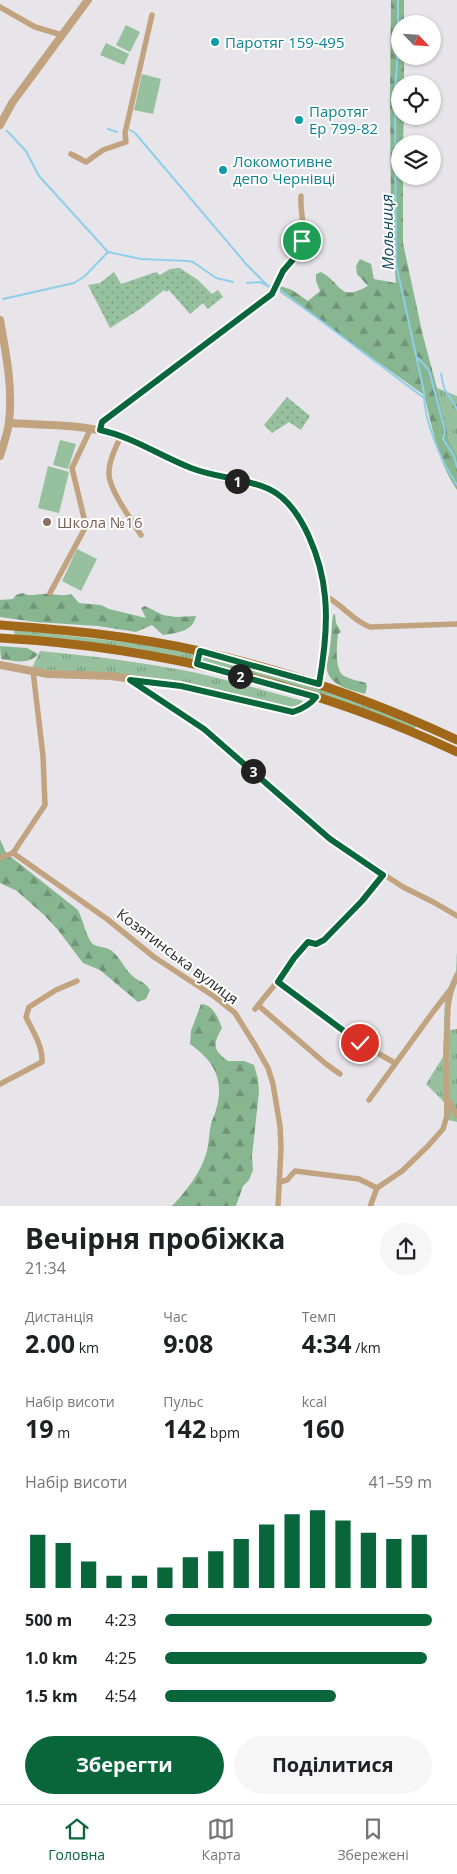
<!DOCTYPE html>
<html lang="uk">
<meta charset="utf-8">
<style>
body{margin:0;font-family:"Open Sans",sans-serif;background:#f6f6f6;color:#202124;height:100vh;display:flex;flex-direction:column;font-size:19px;white-space:nowrap}
*{box-sizing:border-box;margin:0}
p{font-size:16px;color:#757577}
.icon{flex:none;width:28px;height:28px;fill:none;stroke:currentColor;stroke-width:2;stroke-linecap:round;stroke-linejoin:round}
.map{position:relative;height:1206px;overflow:hidden}
.drawer{display:flex;flex-direction:column;background:#fff;flex:1}
.drawer>*{flex:none}
.needle{width:32px;rotate:115deg}
.fabs{position:absolute;left:391px;top:15px;display:grid;gap:10px}
.fabs a{display:grid;place-items:center;width:50px;height:50px;border-radius:50%;background:#fff;box-shadow:0 1px 4px #0004;font-size:25px}
.pin{position:absolute;display:grid;place-items:center;width:42px;height:42px;color:#fff;margin:-21px;border:2px solid #fff;border-radius:50%;box-shadow:0 1px 5px #0007}
.km{position:absolute;width:25px;height:25px;margin:-12px;border-radius:50%;background:#222;color:#fff;font-size:14px;line-height:25px;text-align:center}
.round{display:grid;place-items:center;flex:none;width:52px;height:52px;border-radius:26px;background:#f6f6f6}
.summary{display:flex;align-items:center;justify-content:space-between;height:85px;padding:0 25px}
h1{font-size:28px;font-weight:700;line-height:38px}
.metrics{display:grid;grid-template-columns:repeat(3,1fr);gap:8px;height:85px;padding:5px 25px}
.metrics div{display:grid;align-content:center}
.metrics b{font-size:25px;font-weight:700}
.metrics small{font-size:14px;font-weight:400}
.metrics p{font-size:14px}
.chart{height:140px;padding:10px 25px}
.chart p{display:flex;justify-content:space-between}
.chart svg{width:100%;height:90px;margin-top:5px;stroke:#09663a;stroke-width:6}
.cta{display:flex;gap:10px;margin-top:auto;padding:10px 25px}
.cta a{flex:1;height:58px;border-radius:30px;background:#09663a;color:#fff;font-size:20px;font-weight:700;line-height:58px;text-align:center}
.cta a+a{background:#f6f6f6;color:#202124}
ul{padding:0 25px;list-style:none;font-size:16px}
li{display:grid;grid-template-columns:80px 60px 1fr;align-items:center;height:38px}
li i{height:12px;border-radius:6px;background:#09663a}
.menu{display:flex;justify-content:space-around;align-items:center;height:70px;border-top:1px solid #e0e0e0;background:#fff;font-size:14px;color:#757577}
.menu a{display:grid;justify-items:center;gap:2px}
.menu .active{color:#09663a}
.map>svg:first-child{display:block}
</style>
<div class="map">
<svg width="457" height="1207" viewBox="0 0 457 1207">
<defs>
<pattern id="grass-tufts" width="24" height="20" patternUnits="userSpaceOnUse" patternTransform="scale(1.25)"><rect width="24" height="20" fill="#96c09e"/><path d="M3 7l-1-3M5 7V3M7 7l1-3M15 17l-1-3M17 17v-4M19 17l1-3" fill="none" stroke="#7b9c81"/></pattern>
<pattern id="forest-firs" width="22" height="20" patternUnits="userSpaceOnUse" patternTransform="scale(1.25)"><rect width="22" height="20" fill="#87b690"/><path d="M5 1l3.5 6h-7zM16 11l3.5 6h-7z" fill="#6f9476"/></pattern>
<pattern id="garden-dots" width="8" height="8" patternUnits="userSpaceOnUse" patternTransform="scale(1.25)"><rect width="8" height="8" fill="#96c09e"/><path d="M2 2h.1M6 6h.1" fill="none" stroke="#7b9c81" stroke-width="1.8" stroke-linecap="round"/></pattern>
</defs>
<rect width="100%" height="100%" fill="#e7e5e9"/>
<g fill="url(#grass-tufts)">
<path d="M437 388 457 396V455L449 440Z"/>
<path d="M16 630 142 644 195 653 196 655 193 660 15 636 14 631Z"/>
<path d="M40 651C86 655 132 661 177 669 220 677 261 690 303 701 294 718 240 695 224 691 188 682 149 678 111 674 85 672 59 672 32 668Z"/>
<path d="M205 655 318 687 416 723V727L413 729 202 662 201 658Z"/>
<path d="M457 952V983L450 1003 449 1030 457 1029V1122L444 1119V1102L426 1084 443 1057 445 995 456 971Z"/>
</g>
<g fill="url(#forest-firs)">
<path d="M391 0H404V24H400V56H404V84H400V116H404L403 144H400V176H403V243L423 336 437 388 449 440 457 455V490C437 460 433 429 424 395L280 292V286L292 290 308 301 320 291 316 281V274L321 272C344 285 338 302 368 286L357 274 356 266 360 259 371 264 374 279 396 283 391 221 390 93Z"/>
<path d="M23 593C30 597 35 594 43 594 53 593 58 597 71 594L79 603 101 605 109 609 146 618 141 608 145 606 163 615 176 617 196 616C193 632 176 633 163 635L152 625 136 632 98 626 36 622 0 617V600L13 599 16 595Z"/>
<path d="M335 614 336 623 341 632 338 634C337 644 334 670 344 676 349 679 360 681 366 683L367 687 365 694C352 690 331 687 327 670 325 664 330 654 330 647 332 637 331 626 333 615Z"/>
<path d="M0 646 27 648 38 654C30 665 14 661 1 659Z"/>
<path d="M0 839 6 853 78 910C82 918 87 937 91 942 95 948 106 946 112 951 121 958 125 971 135 978 141 982 146 983 150 990L146 999 138 1002 100 970 83 963 58 930 44 915 17 891 0 883Z"/>
<path d="M201 1004C214 1005 218 1018 222 1028 213 1044 212 1050 228 1061H244L254 1065 258 1079 259 1092 252 1156 253 1170 249 1180 243 1186 236 1206H172C187 1190 201 1173 207 1151 209 1142 209 1133 211 1124 212 1119 215 1115 216 1110 225 1080 214 1061 190 1044L191 1031Z"/>
</g>
<g fill="#96c09e">
<path d="M126 25 140 32 130 52 116 45Z"/>
<path d="M106 43 129 54 124 65 100 55Z"/>
<path d="M142 74 161 79 153 114 134 110Z"/>
<path d="M60 440 76 444 68 469 53 465Z"/>
<path d="M48 466 69 472 59 513 38 508Z"/>
<path d="M77 549 97 559 81 591 62 581Z"/>
</g>
<g fill="url(#garden-dots)">
<path d="M180 268 198 280 212 294 218 290 223 297 208 309 203 303 190 314 169 290 166 292 164 290 140 309 110 328 88 285 100 283 114 272 121 284 156 272 160 275 170 269Z"/>
<path d="M287 397 310 416 301 430 289 422 272 433 264 425Z"/>
</g>
<g fill="none" stroke-linecap="round" stroke-linejoin="round">
<g stroke="#90cfe9" stroke-width="2">
<path d="M398 0V50L395 90 396 264 424 392C423 420 442 463 457 485"/>
<path d="M108 129 117 132"/>
<path d="M130 130 135 133 247 265 267 285"/>
<path d="M7 131 26 151 39 176 108 252 141 259 188 261 193 262 216 278 233 282"/>
<path d="M247 283 260 282 270 287"/>
<path d="M280 290 424 398"/>
<path d="M3 299 74 283 85 276 108 252"/>
<path d="M418 358 429 370 445 431 443 439 454 456 457 467"/>
<path d="M441 374 444 388 457 409"/>
</g>
<g stroke="#c2a380" stroke-width="5.5">
<path d="M0 7 35 27 62 35"/>
<path d="M71 154 86 162 103 150 126 142 125 133 152 15"/>
<path d="M100 430 102 422 272 294C276 287 278 280 282 273 291 259 301 253 303 235 304 222 300 209 301 196"/>
<path d="M121 436C116 447 109 460 109 473 108 488 132 521 141 535"/>
<path d="M50 593 85 528 84 518 72 468 91 428"/>
<path d="M325 596C342 604 353 621 370 627L457 624"/>
<path d="M129 680 204 729 330 839 403 887 435 903 457 916"/>
<path d="M13 853 107 919 154 957 215 997 235 1013 255 1045 268 1068 273 1084 280 1126 281 1148 278 1207"/>
<path d="M13 853 45 805 43 756 33 671"/>
<path d="M0 858 13 853"/>
<path d="M277 982 360 1043 395 1063"/>
<path d="M259 1006 326 1064 340 1074"/>
<path d="M255 1009 277 982 294 958 308 942 316 944 324 940 362 901 383 875"/>
<path d="M0 1084 42 1062C43 1046 32 1030 26 1017L29 1007 56 990 77 981"/>
<path d="M369 1100 433 1012 450 990"/>
<path d="M448 1100 457 1116"/>
<path d="M280 1182 287 1180 295 1171 359 1179 377 1188"/>
<path d="M370 1207 377 1188 402 1171 428 1146 443 1129 447 1116 446 1059 448 1007 451 989 457 975"/>
</g>
<g stroke="#c2a380" stroke-width="8">
<path d="M0 125 12 103 88 0"/>
<path d="M0 320C6 354 13 387 9 422 8 433 3 445 0 456"/>
<path d="M9 423C41 425 76 424 107 432 137 439 162 456 190 468 205 474 222 478 238 481 248 483 261 485 270 490 303 508 322 562 325 598 328 627 324 656 319 684"/>
<path d="M0 665 48 674 111 676 181 686 293 712 304 708 316 697"/>
</g>
<g stroke="#a06818" stroke-width="9">
<path d="M0 625C66 630 134 636 199 651 288 671 374 701 457 740"/>
<path d="M0 638C157 647 314 685 457 752"/>
</g>
</g>
<g fill="none" stroke-linecap="round" stroke-linejoin="round">
<defs>
<path id="route" d="M302 241 296 256 283 271 272 294 102 422 100 430C133 437 160 456 191 468 216 478 245 478 269 489 303 505 322 562 325 597 328 626 324 656 319 684L200 651 197 664 316 697C310 705 302 709 293 712L181 686 130 680 204 729 330 839 383 875 362 901 324 940 316 944 308 942 294 958 278 982 360 1043"/>
</defs>
<use href="#route" stroke="#fff" stroke-width="10"/>
<use href="#route" stroke="#09663a" stroke-width="6"/>
</g>
<g fill="#0f9aa8" stroke="#fff" stroke-width="2">
<circle cx="215" cy="42" r="5"/>
<circle cx="299" cy="120" r="5"/>
<circle cx="223" cy="170" r="5"/>
</g>
<circle fill="#8d6e63" stroke="#fff" stroke-width="2" cx="47" cy="522" r="5"/>
<g text-anchor="middle" dominant-baseline="central" stroke-width="4" stroke-linejoin="round" paint-order="stroke">
<g font-size="15" fill="#0d838f" stroke="#fff" text-anchor="start">
<text x="225" y="42">Паротяг 159-495</text>
<text x="309" y="111">Паротяг<tspan x="309" dy="17">Ер 799-82</tspan></text>
<text x="233" y="161">Локомотивне<tspan x="233" dy="17">депо Чернівці</tspan></text>
</g>
<g font-size="15" fill="#785e54" stroke="#fff" text-anchor="start">
<text x="57" y="522">Школа №16</text>
</g>
<g font-size="15" fill="#2a292b" stroke="#fff">
<text transform="translate(178 956) rotate(37)">Козятинська вулиця</text>
</g>
<g font-size="16" font-style="italic" fill="#12475a" stroke="#fff">
<text transform="translate(387 232) rotate(-91)">Мольниця</text>
</g>
</g>
</svg>
<div class="fabs">
<a><svg class="needle" viewBox="-14 -14 28 28"><path d="M0-13l5 13h-10z" fill="#e53935"/><path d="M0 13l5-13h-10z" fill="#757577"/></svg></a>
<a><svg class="icon" aria-label="locate" viewBox="0 0 24 24"><circle cx="12" cy="12" r="6"/><path d="M12 2v4M12 18v4M2 12h4M18 12h4"/></svg></a>
<a><svg class="icon" aria-label="layers" viewBox="0 0 24 24"><path d="M12 4l9 5-9 5-9-5zM3 14l9 5 9-5"/></svg></a>
</div>
<div class="pin" style="left:302px;top:241px;background:#1e9e55"><svg class="icon" aria-label="arrive" viewBox="0 0 24 24"><path d="M6 21V4h12l-3 4 3 4H6"/></svg></div>
<div class="pin" style="left:360px;top:1043px;background:#d93025"><svg class="icon" aria-label="check" viewBox="0 0 24 24"><path d="M5 12l5 5 9-10"/></svg></div>
<b class="km" style="left:237px;top:481px">1</b>
<b class="km" style="left:240px;top:676px">2</b>
<b class="km" style="left:253px;top:771px">3</b>
</div>
<section class="drawer">
<div class="summary"><div><h1>Вечірня пробіжка</h1><p>21:34</p></div><a class="round"><svg class="icon" aria-label="share" viewBox="0 0 24 24"><path d="M12 15V3M7 8l5-5 5 5M5 13v7h14v-7"/></svg></a></div>
<div class="metrics">
<div><p>Дистанція</p><b>2.00<small> km</small></b></div>
<div><p>Час</p><b>9:08</b></div>
<div><p>Темп</p><b>4:34<small> /km</small></b></div>
</div>
<div class="metrics">
<div><p>Набір висоти</p><b>19<small> m</small></b></div>
<div><p>Пульс</p><b>142<small> bpm</small></b></div>
<div><p>kcal</p><b>160</b></div>
</div>
<div class="chart"><p><span>Набір висоти</span>41–59 m</p>
<svg viewBox="0 0 160 44" preserveAspectRatio="none"><path d="M5 44V18M15 44V22M25 44V31M35 44V38M45 44V38M55 44V34M65 44V29M75 44V26M85 44V20M95 44V13M105 44V8M115 44V6M125 44V11M135 44V17M145 44V20M155 44V18"/></svg>
</div>
<ul>
<li><b>500 m</b>4:23<i style="width:100%"></i></li>
<li><b>1.0 km</b>4:25<i style="width:98%"></i></li>
<li><b>1.5 km</b>4:54<i style="width:64%"></i></li>
</ul>
<div class="cta"><a>Зберегти</a><a>Поділитися</a></div>
</section>
<nav class="menu">
<a class="active"><svg class="icon" aria-label="home" viewBox="0 0 24 24"><path d="M3 11l9-7 9 7M6 9v11h12V9"/></svg>Головна</a>
<a><svg class="icon" aria-label="map" viewBox="0 0 24 24"><path d="M3 6l6-2 6 2 6-2v14l-6 2-6-2-6 2zM9 4v14M15 6v14"/></svg>Карта</a>
<a><svg class="icon" aria-label="saved" viewBox="0 0 24 24"><path d="M7 4h10v16l-5-4-5 4z"/></svg>Збережені</a>
</nav>
